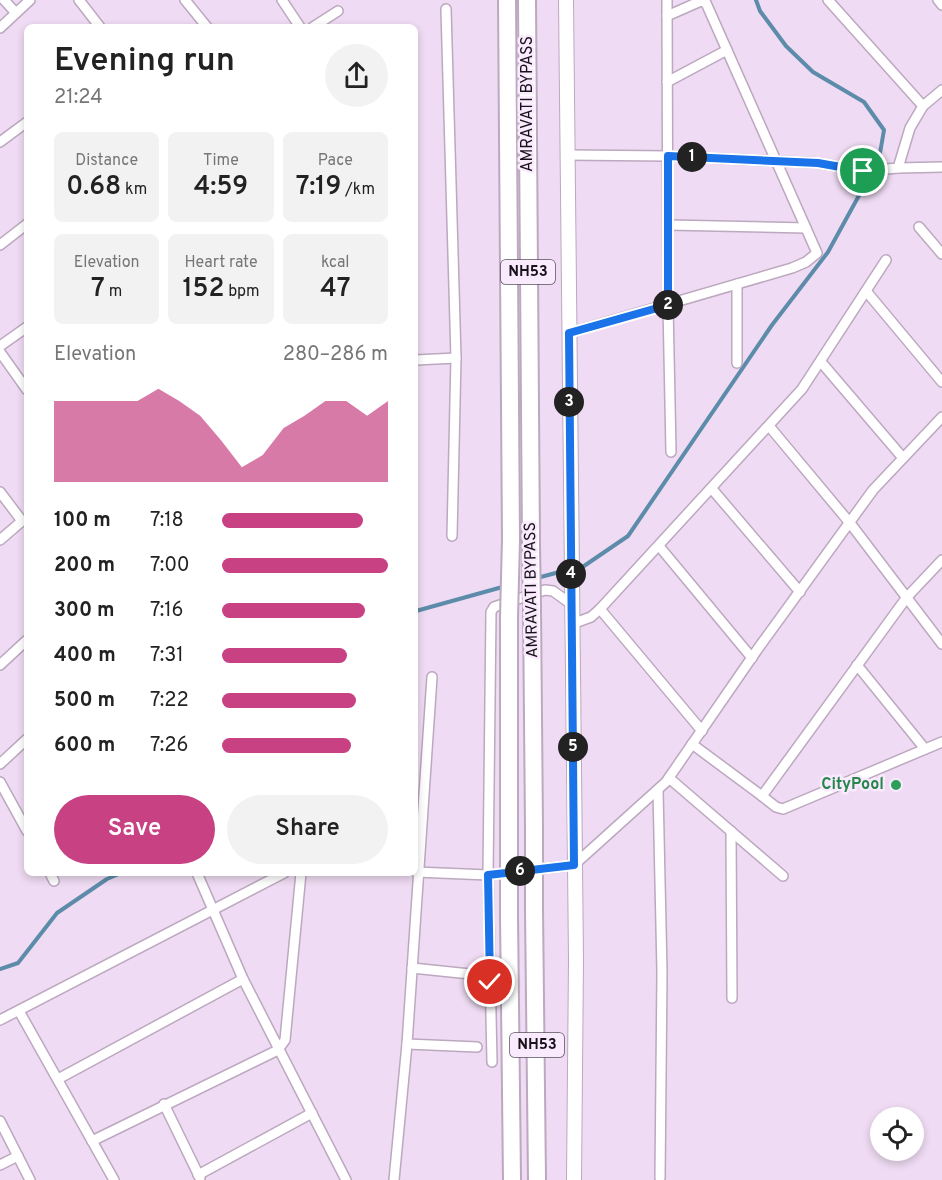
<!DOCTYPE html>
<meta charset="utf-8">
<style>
body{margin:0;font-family:Overpass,sans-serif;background:#f2f2f2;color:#222;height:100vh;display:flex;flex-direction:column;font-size:22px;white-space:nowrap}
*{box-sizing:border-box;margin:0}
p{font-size:20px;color:#767676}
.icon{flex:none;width:33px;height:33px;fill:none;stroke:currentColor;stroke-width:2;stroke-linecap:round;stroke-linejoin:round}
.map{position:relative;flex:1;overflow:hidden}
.details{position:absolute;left:24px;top:24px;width:394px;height:852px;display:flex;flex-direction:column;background:#fff;border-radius:9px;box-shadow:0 3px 9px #0003}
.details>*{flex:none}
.fabs{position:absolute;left:870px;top:1107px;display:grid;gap:12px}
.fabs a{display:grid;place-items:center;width:54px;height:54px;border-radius:50%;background:#fff;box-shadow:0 3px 9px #0003;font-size:30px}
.pin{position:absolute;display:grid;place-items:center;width:51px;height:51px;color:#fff;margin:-26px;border:3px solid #fff;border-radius:50%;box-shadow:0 2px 6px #0007}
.km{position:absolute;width:30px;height:30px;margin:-15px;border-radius:50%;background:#222;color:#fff;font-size:16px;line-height:30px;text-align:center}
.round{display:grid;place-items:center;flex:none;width:63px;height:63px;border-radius:32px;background:#f2f2f2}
.overview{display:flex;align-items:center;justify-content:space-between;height:102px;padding:0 30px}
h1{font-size:33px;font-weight:600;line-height:45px}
.stats{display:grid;grid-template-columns:repeat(3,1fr);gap:9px;height:102px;padding:6px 30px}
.stats div{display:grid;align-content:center;border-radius:9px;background:#f2f2f2;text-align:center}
.stats b{font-size:26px;font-weight:600}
.stats small{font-size:16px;font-weight:400}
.stats p{font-size:16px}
.chart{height:168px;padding:12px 30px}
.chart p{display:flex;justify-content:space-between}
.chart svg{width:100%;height:108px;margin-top:6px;fill:#c84283;opacity:.7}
.cta{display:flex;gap:12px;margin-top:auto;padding:12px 30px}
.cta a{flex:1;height:69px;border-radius:36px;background:#c84283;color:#fff;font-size:24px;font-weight:600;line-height:69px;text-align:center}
.cta a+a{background:#f2f2f2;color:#222}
ul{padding:0 30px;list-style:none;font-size:20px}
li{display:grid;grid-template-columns:96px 72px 1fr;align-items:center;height:45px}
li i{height:15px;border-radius:8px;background:#c84283}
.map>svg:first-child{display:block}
</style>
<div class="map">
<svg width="942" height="1180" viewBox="0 0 942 1180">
<rect width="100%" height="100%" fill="#efdbf3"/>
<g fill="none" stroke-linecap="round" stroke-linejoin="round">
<g stroke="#5d8caa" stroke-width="4">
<path d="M575 568 584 566 628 536 772 325 828 252 879 159 884 130 864 102 813 72 786 46 760 11 756 0"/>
<path d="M537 578 567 570"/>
<path d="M416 611 506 586"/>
<path d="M0 969 18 963 57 913 107 879 121 873"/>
</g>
<defs>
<g id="minor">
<path d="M4 0 16 13"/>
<path d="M79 0 100 27"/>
<path d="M185 0 207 27"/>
<path d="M282 0 300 27"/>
<path d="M667 0 668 305 671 452"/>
<path d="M828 0 923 106 942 90"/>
<path d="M938 0 942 5"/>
<path d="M446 9 456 358 452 536"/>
<path d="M313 27 338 11"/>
<path d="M0 28 30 0"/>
<path d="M667 82 727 50"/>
<path d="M0 142 27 122"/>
<path d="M567 155 668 156 777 161 818 163 863 171 898 168 910 128 923 106"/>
<path d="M898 168 942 167"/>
<path d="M668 225 806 228"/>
<path d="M919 227 942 254"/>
<path d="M0 245 27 224"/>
<path d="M737 284V363"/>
<path d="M866 291 942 382"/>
<path d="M569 333 792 268 806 262 817 253 706 3 701 1 667 16"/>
<path d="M0 346 27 327"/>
<path d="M0 352 27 390"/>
<path d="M416 360 456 358"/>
<path d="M821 362 903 458"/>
<path d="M769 426 850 523 942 644"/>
<path d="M712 489 800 592"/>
<path d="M0 492 22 521 0 540"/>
<path d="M659 546 752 658"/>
<path d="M600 609 702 731"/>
<path d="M572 624 591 617 600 609 802 389 886 260"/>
<path d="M0 665 27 640"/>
<path d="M857 665 925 749"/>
<path d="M692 744 762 796 907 597 942 560"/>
<path d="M0 764 27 739"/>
<path d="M669 778 783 876"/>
<path d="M0 782 27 831"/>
<path d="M658 790 662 972 660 1178"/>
<path d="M762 796 776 807 783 809 942 742"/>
<path d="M731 831 732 998"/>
<path d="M416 872 488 875 574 865 666 782 757 650 873 490 942 417"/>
<path d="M50 873 54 881"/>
<path d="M197 873 243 979 346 1180"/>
<path d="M412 968 470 974"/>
<path d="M19 1011 114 1180"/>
<path d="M0 1020 284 873"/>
<path d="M407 1044 477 1047"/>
<path d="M492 1062 488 875 491 612 494 607 545 590 553 591 571 604"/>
<path d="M58 1079 243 979"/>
<path d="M164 1104 200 1178"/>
<path d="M0 1121 30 1180"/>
<path d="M92 1141 278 1050 285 1040 301 873"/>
<path d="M0 1165 18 1156"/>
<path d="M198 1175 312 1113"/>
<path d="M394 1180 407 1044 432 677"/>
</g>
<path id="secondary" d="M566 0 576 960 574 1180"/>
<g id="trunk">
<path d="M507 0 511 540"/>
<path d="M527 0 531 544"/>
<path d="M532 609 534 827"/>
<path d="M509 617V825"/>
<path d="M534 909 537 1180"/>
<path d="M509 915 512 1180"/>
</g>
</defs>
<use href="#minor" stroke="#bca8bf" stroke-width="12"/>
<use href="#secondary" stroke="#bca8bf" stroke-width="16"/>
<use href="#trunk" stroke="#bca8bf" stroke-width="20"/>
<use href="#minor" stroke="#fff" stroke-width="9"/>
<use href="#secondary" stroke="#fff" stroke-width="14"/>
<use href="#trunk" stroke="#fff" stroke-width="16"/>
<defs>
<g id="trunk-bridge">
<path d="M531 544 532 609"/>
<path d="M509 617 511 540"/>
<path d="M509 825V915"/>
<path d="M534 909V827"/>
</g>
</defs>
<use href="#trunk-bridge" stroke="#bca8bf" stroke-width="20" stroke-linecap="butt"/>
<use href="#trunk-bridge" stroke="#fff" stroke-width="16"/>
</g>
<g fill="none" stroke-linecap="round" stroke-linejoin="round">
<defs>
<path id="route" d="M490 982 488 875 574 865 569 333 668 305V156L818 163 863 171"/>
</defs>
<use href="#route" stroke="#fff" stroke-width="12"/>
<use href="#route" stroke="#1a73e8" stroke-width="8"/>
</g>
<circle fill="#2e9e5b" stroke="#faeafd" stroke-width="2" cx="896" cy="785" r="6"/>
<g text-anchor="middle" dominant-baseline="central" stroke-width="5" stroke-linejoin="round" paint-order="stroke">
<g fill="#faeafd" stroke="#5c525d" stroke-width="1.5">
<rect x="501" y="260" width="54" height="24" rx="4.5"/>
<rect x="510" y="1033" width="54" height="24" rx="4.5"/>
</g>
<g font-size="15" font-weight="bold" fill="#181119">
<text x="528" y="272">NH53</text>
<text x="537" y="1045">NH53</text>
</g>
<g font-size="16" fill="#181119" stroke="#faeafd">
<text transform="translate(528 104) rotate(-90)">AMRAVATI BYPASS</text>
<text transform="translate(532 590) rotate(-91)">AMRAVATI BYPASS</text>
</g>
<g font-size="16" font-weight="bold" fill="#27864d" stroke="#faeafd" text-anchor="end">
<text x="884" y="785">CityPool</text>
</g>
</g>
</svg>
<div class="fabs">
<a><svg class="icon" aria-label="locate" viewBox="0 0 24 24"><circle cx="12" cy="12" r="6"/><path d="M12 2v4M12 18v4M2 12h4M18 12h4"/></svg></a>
</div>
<div class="pin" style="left:863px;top:171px;background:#1e9e55"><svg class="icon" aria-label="arrive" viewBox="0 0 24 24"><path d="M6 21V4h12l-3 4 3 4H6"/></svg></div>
<div class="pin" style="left:490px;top:982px;background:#d93025"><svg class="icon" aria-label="check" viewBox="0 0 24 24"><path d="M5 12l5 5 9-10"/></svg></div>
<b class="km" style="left:692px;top:157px">1</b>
<b class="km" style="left:668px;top:305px">2</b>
<b class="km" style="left:569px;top:402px">3</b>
<b class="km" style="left:571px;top:574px">4</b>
<b class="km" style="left:573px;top:747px">5</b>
<b class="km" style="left:520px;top:871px">6</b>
<section class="details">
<div class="overview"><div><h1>Evening run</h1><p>21:24</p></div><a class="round"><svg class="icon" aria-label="share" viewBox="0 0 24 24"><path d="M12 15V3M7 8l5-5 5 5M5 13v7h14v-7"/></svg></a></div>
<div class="stats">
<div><p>Distance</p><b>0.68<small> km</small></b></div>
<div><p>Time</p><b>4:59</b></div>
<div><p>Pace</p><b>7:19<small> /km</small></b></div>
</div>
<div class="stats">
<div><p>Elevation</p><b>7<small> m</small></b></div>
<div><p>Heart rate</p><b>152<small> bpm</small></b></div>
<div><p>kcal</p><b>47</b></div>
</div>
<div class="chart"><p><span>Elevation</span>280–286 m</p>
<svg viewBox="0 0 160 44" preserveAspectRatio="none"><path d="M0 44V11L10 11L20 11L30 11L40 11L50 6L60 11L70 17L80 27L90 38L100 33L110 22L120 17L130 11L140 11L150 17L160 11V44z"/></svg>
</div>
<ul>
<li><b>100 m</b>7:18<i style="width:85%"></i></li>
<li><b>200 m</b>7:00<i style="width:100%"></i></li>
<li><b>300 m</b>7:16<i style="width:86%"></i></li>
<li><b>400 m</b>7:31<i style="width:75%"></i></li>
<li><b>500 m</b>7:22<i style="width:81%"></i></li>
<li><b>600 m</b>7:26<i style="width:78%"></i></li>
</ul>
<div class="cta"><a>Save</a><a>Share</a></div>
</section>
</div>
